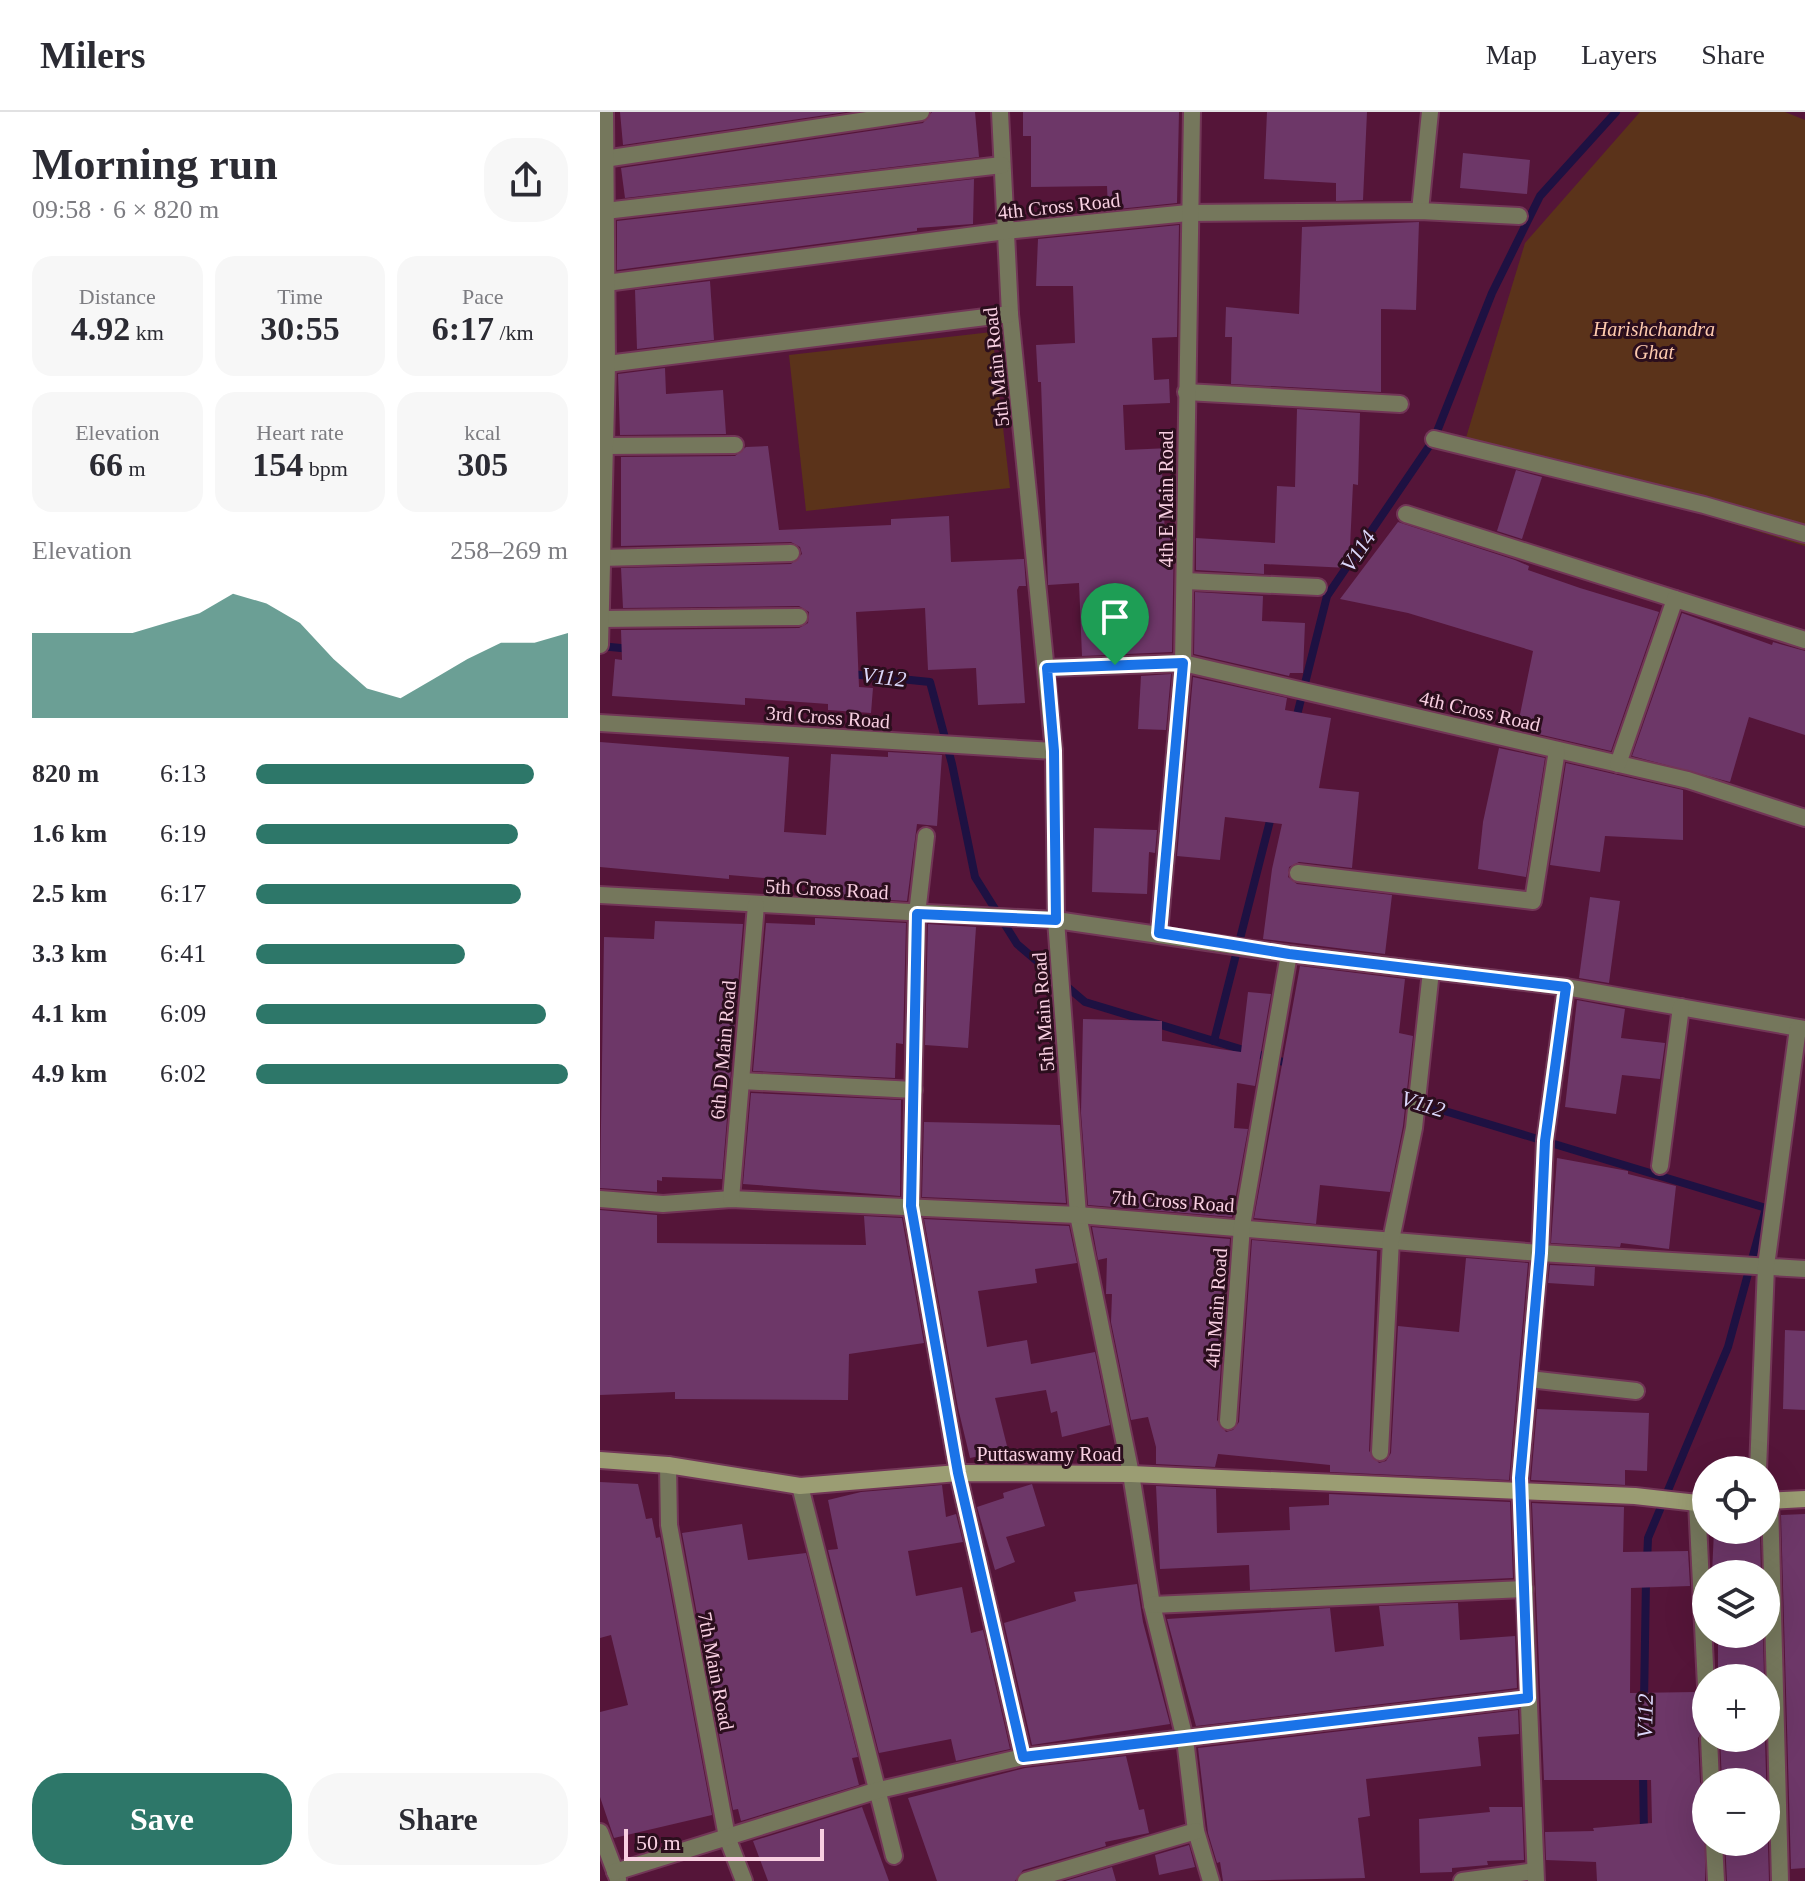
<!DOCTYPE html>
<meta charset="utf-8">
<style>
body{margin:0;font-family:"Times New Roman",serif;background:#f7f7f7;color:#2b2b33;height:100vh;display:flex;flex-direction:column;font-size:30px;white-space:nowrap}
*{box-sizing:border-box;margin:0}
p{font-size:26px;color:#7c7c81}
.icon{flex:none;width:44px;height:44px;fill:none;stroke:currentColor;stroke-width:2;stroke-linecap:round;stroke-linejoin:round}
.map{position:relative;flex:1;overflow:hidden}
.panel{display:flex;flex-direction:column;background:#fff;width:600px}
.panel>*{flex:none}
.fabs{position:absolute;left:1092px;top:1344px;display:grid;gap:16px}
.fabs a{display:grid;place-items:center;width:88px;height:88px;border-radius:50%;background:#fff;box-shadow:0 8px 32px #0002;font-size:40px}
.scale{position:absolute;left:24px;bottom:20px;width:200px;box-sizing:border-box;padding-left:8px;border:4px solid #f8cfe1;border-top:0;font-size:22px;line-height:28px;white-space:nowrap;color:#f8cfe1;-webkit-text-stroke:6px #2b0e1d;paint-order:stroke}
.pin{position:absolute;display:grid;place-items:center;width:68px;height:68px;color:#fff;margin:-82px -34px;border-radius:50% 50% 50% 0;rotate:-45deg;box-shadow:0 0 8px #0007}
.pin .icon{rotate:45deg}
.round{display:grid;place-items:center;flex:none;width:84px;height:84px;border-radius:32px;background:#f7f7f7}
.head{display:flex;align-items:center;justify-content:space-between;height:136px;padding:0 32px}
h1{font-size:44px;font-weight:700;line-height:60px}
.metrics{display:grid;grid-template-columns:repeat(3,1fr);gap:12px;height:136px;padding:8px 32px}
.metrics div{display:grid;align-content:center;border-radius:20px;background:#f7f7f7;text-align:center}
.metrics b{font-size:34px;font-weight:700}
.metrics small{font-size:22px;font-weight:400}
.metrics p{font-size:22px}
.chart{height:224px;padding:16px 32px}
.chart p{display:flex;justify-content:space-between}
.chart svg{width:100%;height:144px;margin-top:8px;fill:#2d7769;opacity:.7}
.primary-button{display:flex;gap:16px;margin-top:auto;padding:16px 32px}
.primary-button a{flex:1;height:92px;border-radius:32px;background:#2d7769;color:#fff;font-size:32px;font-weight:700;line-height:92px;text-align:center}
.primary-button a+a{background:#f7f7f7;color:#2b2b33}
ul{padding:0 32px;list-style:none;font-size:26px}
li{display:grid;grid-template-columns:128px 96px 1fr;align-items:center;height:60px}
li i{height:20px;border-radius:10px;background:#2d7769}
header{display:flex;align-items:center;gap:48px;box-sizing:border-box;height:112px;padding:0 40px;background:#fff;border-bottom:2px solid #e1e1e2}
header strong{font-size:38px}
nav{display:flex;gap:44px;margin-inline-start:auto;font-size:28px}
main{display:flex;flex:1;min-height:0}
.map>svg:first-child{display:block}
</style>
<header>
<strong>Milers</strong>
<nav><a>Map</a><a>Layers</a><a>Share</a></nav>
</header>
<main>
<section class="panel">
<div class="head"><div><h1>Morning run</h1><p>09:58 · 6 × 820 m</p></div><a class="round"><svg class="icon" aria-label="share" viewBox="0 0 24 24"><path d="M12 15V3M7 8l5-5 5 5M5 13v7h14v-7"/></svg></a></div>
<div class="metrics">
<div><p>Distance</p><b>4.92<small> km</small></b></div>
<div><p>Time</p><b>30:55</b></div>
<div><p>Pace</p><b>6:17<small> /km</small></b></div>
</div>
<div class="metrics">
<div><p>Elevation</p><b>66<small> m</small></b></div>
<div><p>Heart rate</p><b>154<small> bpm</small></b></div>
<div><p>kcal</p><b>305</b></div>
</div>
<div class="chart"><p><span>Elevation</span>258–269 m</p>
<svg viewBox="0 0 160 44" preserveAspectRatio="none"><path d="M0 44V18L10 18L20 18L30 18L40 15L50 12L60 6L70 9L80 15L90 26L100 35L110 38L120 32L130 26L140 21L150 21L160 18V44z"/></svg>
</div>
<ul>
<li><b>820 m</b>6:13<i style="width:89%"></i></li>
<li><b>1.6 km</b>6:19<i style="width:84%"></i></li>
<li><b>2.5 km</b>6:17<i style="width:85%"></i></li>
<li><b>3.3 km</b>6:41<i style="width:67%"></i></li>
<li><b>4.1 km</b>6:09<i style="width:93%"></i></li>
<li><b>4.9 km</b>6:02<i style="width:100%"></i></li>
</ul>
<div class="primary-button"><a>Save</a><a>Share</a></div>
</section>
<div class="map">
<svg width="1205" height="1769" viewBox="0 0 1205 1769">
<rect width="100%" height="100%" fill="#551539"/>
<g fill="#5b331a">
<path d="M1040 0H1185L1205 8V434L865 329 925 131Z"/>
<path d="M392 220 410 376 206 399 189 243Z"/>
</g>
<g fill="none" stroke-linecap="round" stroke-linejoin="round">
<g stroke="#1e1142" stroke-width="8">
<path d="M0 534 31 537"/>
<path d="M251 562 330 570 352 652 375 765 417 832 485 890 690 952"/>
<path d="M695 611 727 484 834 327 892 181 940 84 1016 0"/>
<path d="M614 929 672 701"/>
<path d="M795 984 1166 1096 1128 1235 1048 1426 1047 1450"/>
<path d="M1044 1590 1046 1468"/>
<path d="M1043 1660 1044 1722"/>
</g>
</g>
<g fill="#6d3768">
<path d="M20 0H246L23 33Z"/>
<path d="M332 0H375L379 45 25 86 21 56 323 11Z"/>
<path d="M423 0H579L577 91 508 98 507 74 431 75V24H423Z"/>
<path d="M667 0H767L763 88 736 89V71L664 67Z"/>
<path d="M863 41 930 48 927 82 860 76Z"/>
<path d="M374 67 373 112 317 116V119L17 158V109Z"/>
<path d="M819 110 816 198 781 197V280L631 272 632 225H625L626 195 699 202 702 115Z"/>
<path d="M579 113 577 225 552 226 554 268 569 267 570 291 523 293 525 338 570 336 571 358 562 359 565 424H574L572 540 482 544 479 471 448 473 441 270H438L436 233 475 231 473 174H436L438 127Z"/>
<path d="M110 169 114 228 37 237 35 178Z"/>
<path d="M65 256 66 282 123 278 126 322 20 323 18 262Z"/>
<path d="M697 297 760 301 758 373 753 372 749 456 664 452V462L596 458V426L675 431 677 374 695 375Z"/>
<path d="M168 334 179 418 291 413V407L349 404 351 450 424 447 426 474H419L417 478 425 591 378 593 376 556 328 558 325 496 256 500 259 575 273 576 271 601 228 598V592L145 586V593L12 584 15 547 22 548 21 518 199 516 208 511 209 500 199 494 23 496 21 456 191 452 202 442 200 435 191 430 21 434V345L135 344 146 335Z"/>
<path d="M916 358 942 365 922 427 897 419Z"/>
<path d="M798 410 915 448 929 454 928 458 980 476 1059 500 1011 639 917 617 933 539 808 501 740 487Z"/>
<path d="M595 480 663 484 662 509 705 511 703 561H690L689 564 594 542Z"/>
<path d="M1082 501 1172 533 1173 530 1205 539V623L1149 605 1130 670 1032 644Z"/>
<path d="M571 562 566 618 538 617 541 564Z"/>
<path d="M593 565 687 586 685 598 731 606 719 676 759 680 752 756 699 750 689 755 688 765 697 772 792 783 785 842 663 827 672 757 682 712 625 705 620 748 577 744Z"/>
<path d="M0 630 189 645 184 720 226 723 231 642 288 645V640L342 643 337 714 317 712 307 789 216 784 217 774 177 771V767L129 763V767L0 755Z"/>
<path d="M899 636 945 646 926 765 878 757 883 710Z"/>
<path d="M966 651 1083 678V728L1005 724 1000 760 950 753Z"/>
<path d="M494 716 557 718 555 741 549 740 547 782 492 780Z"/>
<path d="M990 785 1020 789 1009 871 979 866Z"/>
<path d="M215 806 306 811 303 932 296 931 295 966 153 959 166 811 215 813Z"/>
<path d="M55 809 143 812 122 1067 62 1065V1069L57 1068V1080L0 1076 4 825 54 827Z"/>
<path d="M328 812 376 815 368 936 325 933Z"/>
<path d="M700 854 805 867 799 921 813 924 803 1014 790 1080 720 1073 716 1112 654 1106Z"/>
<path d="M648 880 671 882 655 974 637 971 634 1016 648 1017 632 1105 488 1093 481 1001 483 907 562 909V929L641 940Z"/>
<path d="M977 888 1025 897 1021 926 1065 931 1060 967 1022 963 1016 1002 965 995Z"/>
<path d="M151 981 301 988 300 1084 143 1072Z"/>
<path d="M324 1010 460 1013 466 1091 322 1085Z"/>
<path d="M957 1046 1028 1059V1062L1076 1074 1069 1137 1021 1131 1020 1135 951 1131Z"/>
<path d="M0 1098 57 1103V1131L266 1133 264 1104 302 1106 324 1231 249 1242 248 1288 75 1287V1280L0 1283Z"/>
<path d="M324 1107 469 1114 477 1151 435 1157 437 1171 378 1179 387 1235 427 1228 431 1252 495 1240 510 1313 462 1325 457 1299 451 1301 446 1278 395 1286 408 1338 370 1346 358 1296Z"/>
<path d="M492 1115 630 1127 617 1308 626 1320 633 1318 639 1310 652 1128 777 1139 769 1339 779 1351 786 1349 791 1341 798 1214 859 1220 866 1146 928 1151 909 1368 730 1360V1353L618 1342 615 1355 556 1352V1335L548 1305 531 1308 511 1210 512 1182H506L507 1146 498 1148Z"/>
<path d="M950 1153 995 1155 994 1174 948 1171Z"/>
<path d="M1185 1218 1205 1219V1298L1183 1297Z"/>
<path d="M937 1297 1049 1301 1047 1359 1025 1358V1373L931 1368Z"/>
<path d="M0 1370 38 1372 46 1407 52 1406 56 1426 60 1425 112 1703 14 1726 0 1685V1600L28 1593 11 1523 0 1526Z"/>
<path d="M432 1372 445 1414 406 1425 415 1450 395 1458 377 1395 404 1386 403 1381Z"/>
<path d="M342 1373 346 1405 356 1402 363 1430 308 1439 316 1484 362 1475 371 1521 383 1518 410 1637 356 1649 351 1627 279 1641 228 1438 238 1437 228 1388 261 1380Z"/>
<path d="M556 1374 616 1377 617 1421 690 1418 689 1395 729 1393V1382L910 1390 913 1466 650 1478 649 1453 560 1457Z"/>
<path d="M932 1391 1024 1395 1023 1440 1088 1439 1090 1474 1031 1476 1030 1581 1097 1580 1103 1584 1104 1616 1098 1626 1100 1670 1106 1680 1105 1769H997L996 1750 946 1748 945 1720 994 1719 993 1716 1052 1711 1051 1668H944Z"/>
<path d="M1205 1402V1756L1191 1757 1181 1403Z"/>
<path d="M142 1412 148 1448 206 1441 258 1645 252 1646 259 1673 141 1709 138 1697 133 1698 82 1421Z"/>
<path d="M1114 1418H1160L1161 1462H1112Z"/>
<path d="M537 1472 543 1510 570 1612 432 1633 404 1511 476 1489 474 1480Z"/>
<path d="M858 1491 860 1528 915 1524 917 1576 596 1614 567 1507 730 1496 735 1540 784 1534 779 1494Z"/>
<path d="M1118 1522H1163L1164 1566H1118Z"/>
<path d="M918 1598 919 1622 878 1625 881 1654 766 1667 770 1704 758 1706 765 1766 623 1769 620 1750 617 1751 608 1721 598 1636Z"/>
<path d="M1120 1626H1165L1169 1769H1127L1125 1730H1166V1670H1122Z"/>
<path d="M526 1644 539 1698 544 1697 549 1721 505 1730 506 1734 423 1758 415 1769H337L308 1686 425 1656Z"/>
<path d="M262 1695 289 1769H168L153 1729Z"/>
<path d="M889 1695H922L924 1748 887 1749 888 1753 852 1756V1760L820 1761 819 1707 890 1700Z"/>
<path d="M589 1733 595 1755 559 1763 555 1743Z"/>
<path d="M512 1755 516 1769H465Z"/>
</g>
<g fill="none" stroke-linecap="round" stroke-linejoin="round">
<defs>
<g id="street">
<path d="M400 0 410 202 454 639 456 808 478 1103 531 1362 552 1493 585 1627 596 1719 611 1769"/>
<path d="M4 47 321 0"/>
<path d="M5 99 402 53"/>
<path d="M820 99 830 0"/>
<path d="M6 171 406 119 588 101 820 99 919 104"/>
<path d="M7 252 410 202"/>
<path d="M586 280 800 292"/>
<path d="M834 327 1104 393 1205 422"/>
<path d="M5 334 135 333"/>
<path d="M806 402 1205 528"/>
<path d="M0 446 191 441"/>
<path d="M585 469 718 475"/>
<path d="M1 507 199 505"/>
<path d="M0 533 7 252 5 0"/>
<path d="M447 556 583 551 1088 668 1205 706"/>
<path d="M0 611 454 639"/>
<path d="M1018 652 1075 487"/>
<path d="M326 724 317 802 311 1094 358 1361 423 1645"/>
<path d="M698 761 933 789 957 638"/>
<path d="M0 783 456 808 689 842 966 875 1205 917"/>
<path d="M559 821 583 551 592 0"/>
<path d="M141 969 314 978"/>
<path d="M1060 1054 1081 895"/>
<path d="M0 1087 63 1092 131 1087 478 1103 940 1141 1205 1157"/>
<path d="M131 1087 156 793"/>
<path d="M929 1267 1036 1279"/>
<path d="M628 1309 642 1114 689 842"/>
<path d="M780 1340 791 1128 814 1016 831 859"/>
<path d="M68 1353 69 1413 127 1725 144 1769"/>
<path d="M1158 1358 1166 1154 1198 916"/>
<path d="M200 1374 294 1744"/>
<path d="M1170 1388 1180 1769"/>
<path d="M1097 1390 1106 1574"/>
<path d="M552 1493 925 1477"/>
<path d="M1109 1626 1111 1670"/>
<path d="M0 1720 18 1767"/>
<path d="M1114 1730 1116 1769"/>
<path d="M15 1760 275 1679 423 1645 928 1586"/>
<path d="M426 1769 596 1719"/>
<path d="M862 1769 935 1759"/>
<path d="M936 1769 920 1366 940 1141 945 1029 966 875"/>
</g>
<g id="secondary">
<path d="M0 1348 68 1353 200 1374 358 1361 531 1362 1035 1384 1106 1392"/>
<path d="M1166 1389 1205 1387"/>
</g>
</defs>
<use href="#street" stroke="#723657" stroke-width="20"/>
<use href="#secondary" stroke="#723657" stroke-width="20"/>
<use href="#street" stroke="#75775c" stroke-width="16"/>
<use href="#secondary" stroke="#9b9d73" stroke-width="16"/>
</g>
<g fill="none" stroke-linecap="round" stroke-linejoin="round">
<defs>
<path id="route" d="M583 551 559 821 689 842 966 875 945 1029 940 1141 920 1366 928 1586 423 1645 358 1361 311 1094 317 802 456 808 454 639 447 556Z"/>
</defs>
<use href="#route" stroke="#fff" stroke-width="16"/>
<use href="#route" stroke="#1a73e8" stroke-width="10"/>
</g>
<g text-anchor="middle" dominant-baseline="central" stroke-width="6" stroke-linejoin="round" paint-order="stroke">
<g font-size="20" fill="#f8cfe1" stroke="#2b0e1d">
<text transform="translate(459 94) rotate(-6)">4th Cross Road</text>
<text transform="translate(396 255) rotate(-96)">5th Main Road</text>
<text transform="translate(566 387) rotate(-90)">4th E Main Road</text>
<text transform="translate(880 599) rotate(13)">4th Cross Road</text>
<text transform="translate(228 605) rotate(4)">3rd Cross Road</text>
<text transform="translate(227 777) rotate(3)">5th Cross Road</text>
<text transform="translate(443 900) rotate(-94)">5th Main Road</text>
<text transform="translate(123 938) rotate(-85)">6th D Main Road</text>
<text transform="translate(573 1089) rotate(4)">7th Cross Road</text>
<text transform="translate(616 1196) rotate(-86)">4th Main Road</text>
<text x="449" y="1342">Puttaswamy Road</text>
<text transform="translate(116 1559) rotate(79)">7th Main Road</text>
</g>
<g font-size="20" font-style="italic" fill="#fecaae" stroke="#2b0e1d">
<text x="1054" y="217">Harishchandra<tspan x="1054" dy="23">Ghat</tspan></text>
</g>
<g font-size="22" font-style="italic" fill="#dbd7fa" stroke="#2b0e1d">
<text transform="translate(758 439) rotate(-56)">V114</text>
<text transform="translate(284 565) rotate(6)">V112</text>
<text transform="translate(823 992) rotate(17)">V112</text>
<text transform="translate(1045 1604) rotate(-89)">V112</text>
</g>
</g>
</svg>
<div class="fabs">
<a><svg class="icon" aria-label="locate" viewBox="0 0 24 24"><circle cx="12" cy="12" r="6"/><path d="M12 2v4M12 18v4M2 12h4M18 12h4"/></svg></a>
<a><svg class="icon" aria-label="layers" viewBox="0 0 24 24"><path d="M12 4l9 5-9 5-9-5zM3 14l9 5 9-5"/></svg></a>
<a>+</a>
<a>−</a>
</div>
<div class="scale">50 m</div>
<div class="pin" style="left:515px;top:553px;background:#1e9e55"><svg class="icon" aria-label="arrive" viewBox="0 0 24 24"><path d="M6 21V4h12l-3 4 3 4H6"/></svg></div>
</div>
</main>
